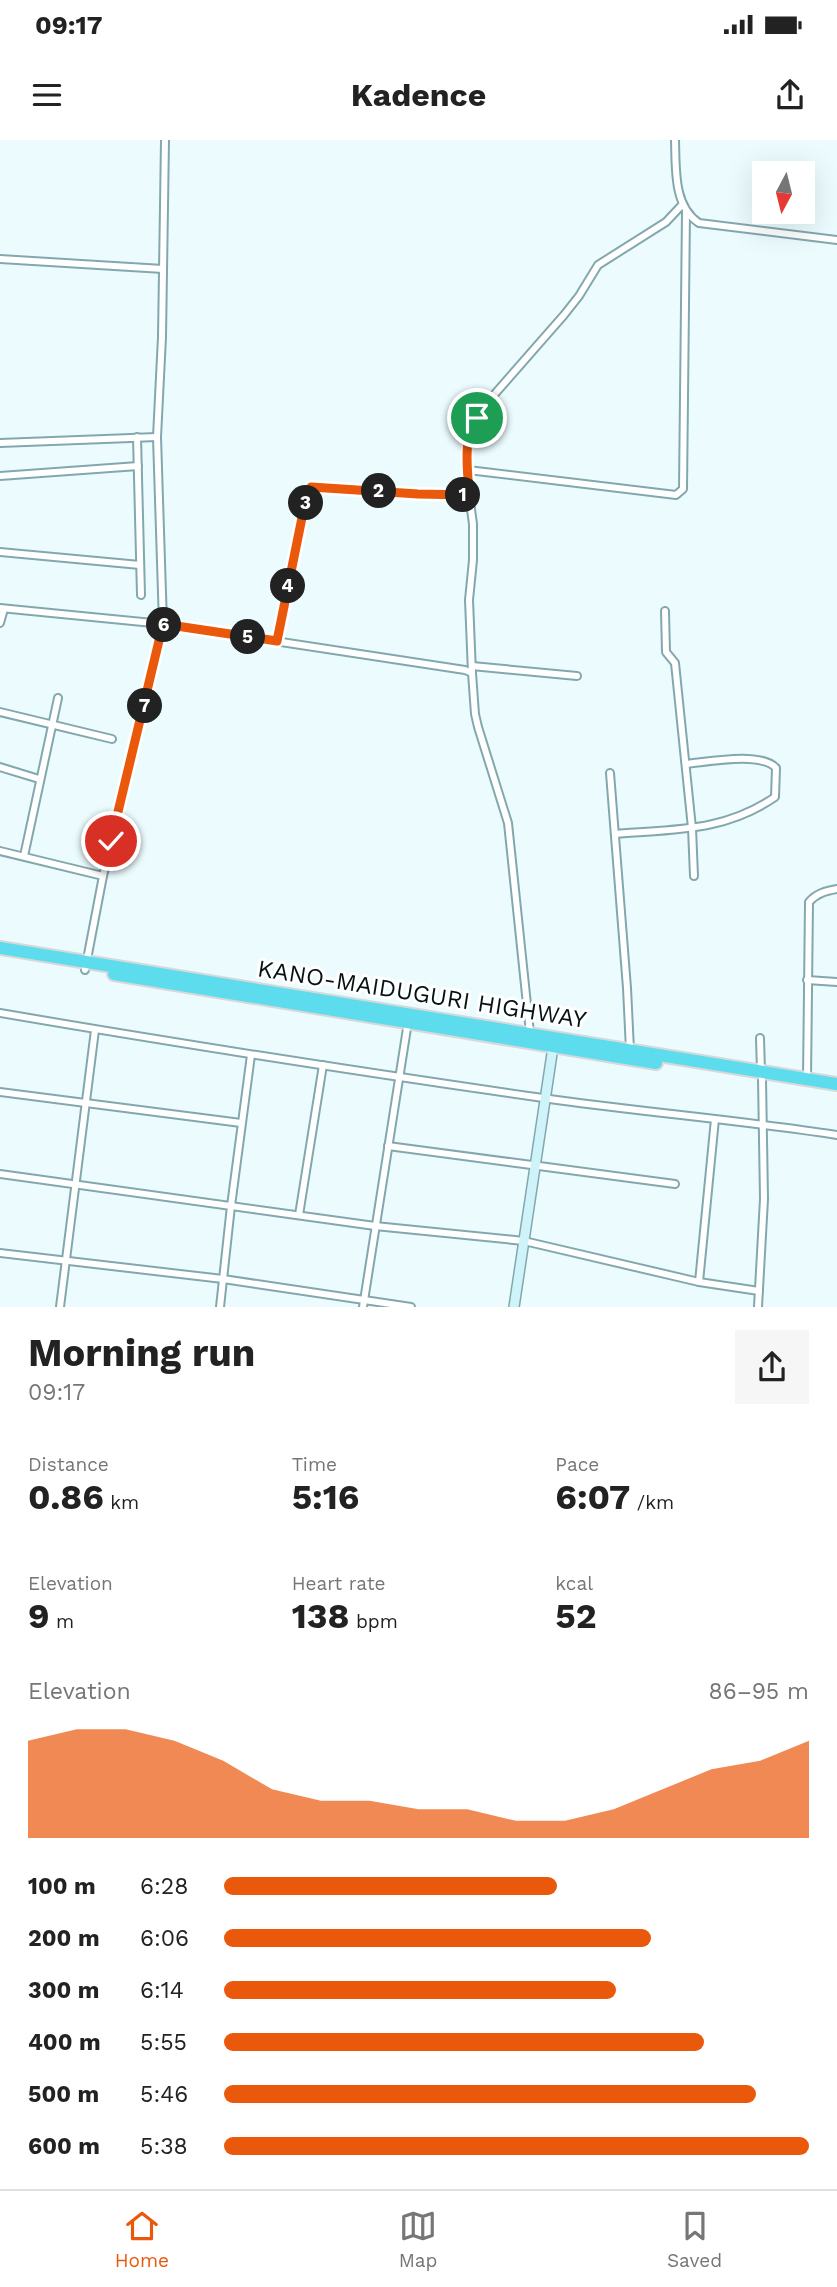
<!DOCTYPE html>
<meta charset="utf-8">
<style>
body{margin:0;font-family:"Work Sans",sans-serif;background:#f6f6f6;color:#222;height:100vh;display:flex;flex-direction:column;font-size:26px;white-space:nowrap}
*{box-sizing:border-box;margin:0}
p{font-size:23px;color:#767676}
.icon{flex:none;width:38px;height:38px;fill:none;stroke:currentColor;stroke-width:2;stroke-linecap:round;stroke-linejoin:round}
.map{position:relative;height:1167px;overflow:hidden}
.drawer{display:flex;flex-direction:column;background:#fff;flex:1}
.drawer>*{flex:none}
.needle{width:46px;rotate:187deg}
.buttons{position:absolute;left:752px;top:21px;display:grid;gap:14px}
.buttons a{display:grid;place-items:center;width:63px;height:63px;border-radius:0px;background:#fff;box-shadow:0 7px 28px #0002;font-size:35px}
.pin{position:absolute;display:grid;place-items:center;width:60px;height:60px;color:#fff;margin:-30px;border:4px solid #fff;border-radius:50%;box-shadow:0 2px 7px #0007}
.km{position:absolute;width:35px;height:35px;margin:-18px;border-radius:50%;background:#222;color:#fff;font-size:19px;line-height:35px;text-align:center}
.round{display:grid;place-items:center;flex:none;width:74px;height:74px;border-radius:0px;background:#f6f6f6}
.headline{display:flex;align-items:center;justify-content:space-between;height:119px;padding:0 28px}
h1{font-size:38px;font-weight:700;line-height:52px}
.metrics{display:grid;grid-template-columns:repeat(3,1fr);gap:10px;height:119px;padding:7px 28px}
.metrics div{display:grid;align-content:center}
.metrics b{font-size:35px;font-weight:700}
.metrics small{font-size:19px;font-weight:400}
.metrics p{font-size:19px}
.chart{height:196px;padding:14px 28px}
.chart p{display:flex;justify-content:space-between}
.chart svg{width:100%;height:126px;margin-top:7px;fill:#ea580c;opacity:.7}
ul{padding:0 28px;list-style:none;font-size:23px}
li{display:grid;grid-template-columns:112px 84px 1fr;align-items:center;height:52px}
li i{height:18px;border-radius:9px;background:#ea580c}
.status{display:flex;justify-content:space-between;align-items:center;height:49px;padding:0 35px;background:#fff;direction:ltr}
.status svg{height:19px;fill:currentColor}
header{display:flex;justify-content:space-between;align-items:center;height:91px;padding:0 28px;background:#fff;font-size:32px;font-weight:700}
.tab-bar{display:flex;justify-content:space-around;align-items:center;height:98px;border-top:2px solid #e0e0e0;background:#fff;font-size:19px;color:#767676}
.tab-bar a{display:grid;justify-items:center;gap:4px}
.tab-bar .on{color:#ea580c}
.map>svg:first-child{display:block}
</style>
<div class="status"><b>09:17</b><svg viewBox="0 0 49 12"><path d="M0 12V9h3v3zM5 12V6h3v6zM10 12V3h3v9zM15 12V0h3v12zM26 1h20v11H26zM47 4h2v5h-2z"/></svg></div>
<header><svg class="icon" aria-label="menu" viewBox="0 0 24 24"><path d="M4 6h16M4 12h16M4 18h16"/></svg>Kadence<svg class="icon" aria-label="share" viewBox="0 0 24 24"><path d="M12 15V3M7 8l5-5 5 5M5 13v7h14v-7"/></svg></header>
<div class="map">
<svg width="837" height="1167" viewBox="0 0 837 1167">
<rect width="100%" height="100%" fill="#ecfcfe"/>
<g fill="none" stroke-linecap="round" stroke-linejoin="round">
<defs>
<g id="street">
<path d="M675 0C676 28 673 66 699 83L837 100"/>
<path d="M0 119 163 129"/>
<path d="M137 297 141 455"/>
<path d="M0 303 157 297"/>
<path d="M468 330 676 355 683 349 686 72"/>
<path d="M0 336 138 326"/>
<path d="M0 412 140 425"/>
<path d="M0 468 163 484 465 530 472 533 475 574 478 587 508 683 530 893"/>
<path d="M665 471 666 512 675 523 692 688 694 736"/>
<path d="M0 483 4 469"/>
<path d="M277 501 307 353 311 347 418 354 469 355"/>
<path d="M472 526 577 536"/>
<path d="M472 533 469 460 473 420V384L469 355 467 300 469 290 493 256 564 175 579 156 598 125 666 82 682 65"/>
<path d="M0 572 112 599"/>
<path d="M0 627 39 639"/>
<path d="M610 633 627 848 630 910"/>
<path d="M615 694C674 689 724 692 775 657L776 628C760 611 708 622 686 624"/>
<path d="M0 711 103 736"/>
<path d="M24 716 58 558"/>
<path d="M85 830 103 736 163 484 157 297 162 197 165 0"/>
<path d="M807 840 837 842"/>
<path d="M0 873C181 904 362 932 543 958 641 972 739 980 837 995"/>
<path d="M760 898 761 931"/>
<path d="M807 939 809 762C817 753 826 751 837 749"/>
<path d="M0 952 241 983"/>
<path d="M388 1006 675 1044"/>
<path d="M0 1034 375 1086 524 1101 699 1142 759 1151"/>
<path d="M299 1075 323 925"/>
<path d="M0 1113 223 1139 411 1167"/>
<path d="M699 1142 715 979"/>
<path d="M60 1167 95 890"/>
<path d="M220 1167 231 1066 251 915"/>
<path d="M363 1167 408 882"/>
<path d="M758 1167 764 1059 762 939"/>
</g>
<path id="secondary" d="M514 1167 553 907"/>
<g id="highway">
<path d="M0 808 837 944"/>
<path d="M114 834 656 923"/>
</g>
</defs>
<use href="#street" stroke="#82a8ae" stroke-width="10"/>
<use href="#secondary" stroke="#82a8ae" stroke-width="12"/>
<use href="#highway" stroke="#d7d9d9" stroke-width="16"/>
<use href="#street" stroke="#fff" stroke-width="6"/>
<use href="#secondary" stroke="#cef4fa" stroke-width="9"/>
<use href="#highway" stroke="#5ddcee" stroke-width="12"/>
</g>
<g fill="none" stroke-linecap="round" stroke-linejoin="round">
<defs>
<path id="route" d="M111 701 163 484 277 501 307 353 311 347 418 354 469 355C468 329 462 301 477 278"/>
</defs>
<use href="#route" stroke="#fff" stroke-width="14"/>
<use href="#route" stroke="#ea580c" stroke-width="9"/>
</g>
<g text-anchor="middle" dominant-baseline="central" stroke-width="6" stroke-linejoin="round" paint-order="stroke">
<g font-size="24" fill="#051214" stroke="#fff">
<text transform="translate(422 854) rotate(9)">KANO-MAIDUGURI HIGHWAY</text>
</g>
</g>
</svg>
<div class="buttons">
<a><svg class="needle" viewBox="-14 -14 28 28"><path d="M0-13l5 13h-10z" fill="#e53935"/><path d="M0 13l5-13h-10z" fill="#767676"/></svg></a>
</div>
<div class="pin" style="left:477px;top:278px;background:#1e9e55"><svg class="icon" aria-label="arrive" viewBox="0 0 24 24"><path d="M6 21V4h12l-3 4 3 4H6"/></svg></div>
<div class="pin" style="left:111px;top:701px;background:#d93025"><svg class="icon" aria-label="check" viewBox="0 0 24 24"><path d="M5 12l5 5 9-10"/></svg></div>
<b class="km" style="left:463px;top:355px">1</b>
<b class="km" style="left:379px;top:351px">2</b>
<b class="km" style="left:306px;top:363px">3</b>
<b class="km" style="left:288px;top:446px">4</b>
<b class="km" style="left:248px;top:497px">5</b>
<b class="km" style="left:164px;top:485px">6</b>
<b class="km" style="left:145px;top:566px">7</b>
</div>
<section class="drawer">
<div class="headline"><div><h1>Morning run</h1><p>09:17</p></div><a class="round"><svg class="icon" aria-label="share" viewBox="0 0 24 24"><path d="M12 15V3M7 8l5-5 5 5M5 13v7h14v-7"/></svg></a></div>
<div class="metrics">
<div><p>Distance</p><b>0.86<small> km</small></b></div>
<div><p>Time</p><b>5:16</b></div>
<div><p>Pace</p><b>6:07<small> /km</small></b></div>
</div>
<div class="metrics">
<div><p>Elevation</p><b>9<small> m</small></b></div>
<div><p>Heart rate</p><b>138<small> bpm</small></b></div>
<div><p>kcal</p><b>52</b></div>
</div>
<div class="chart"><p><span>Elevation</span>86–95 m</p>
<svg viewBox="0 0 160 44" preserveAspectRatio="none"><path d="M0 44V10L10 6L20 6L30 10L40 17L50 27L60 31L70 31L80 34L90 34L100 38L110 38L120 34L130 27L140 20L150 17L160 10V44z"/></svg>
</div>
<ul>
<li><b>100 m</b>6:28<i style="width:57%"></i></li>
<li><b>200 m</b>6:06<i style="width:73%"></i></li>
<li><b>300 m</b>6:14<i style="width:67%"></i></li>
<li><b>400 m</b>5:55<i style="width:82%"></i></li>
<li><b>500 m</b>5:46<i style="width:91%"></i></li>
<li><b>600 m</b>5:38<i style="width:100%"></i></li>
</ul>
</section>
<nav class="tab-bar">
<a class="on"><svg class="icon" aria-label="home" viewBox="0 0 24 24"><path d="M3 11l9-7 9 7M6 9v11h12V9"/></svg>Home</a>
<a><svg class="icon" aria-label="map" viewBox="0 0 24 24"><path d="M3 6l6-2 6 2 6-2v14l-6 2-6-2-6 2zM9 4v14M15 6v14"/></svg>Map</a>
<a><svg class="icon" aria-label="saved" viewBox="0 0 24 24"><path d="M7 4h10v16l-5-4-5 4z"/></svg>Saved</a>
</nav>
